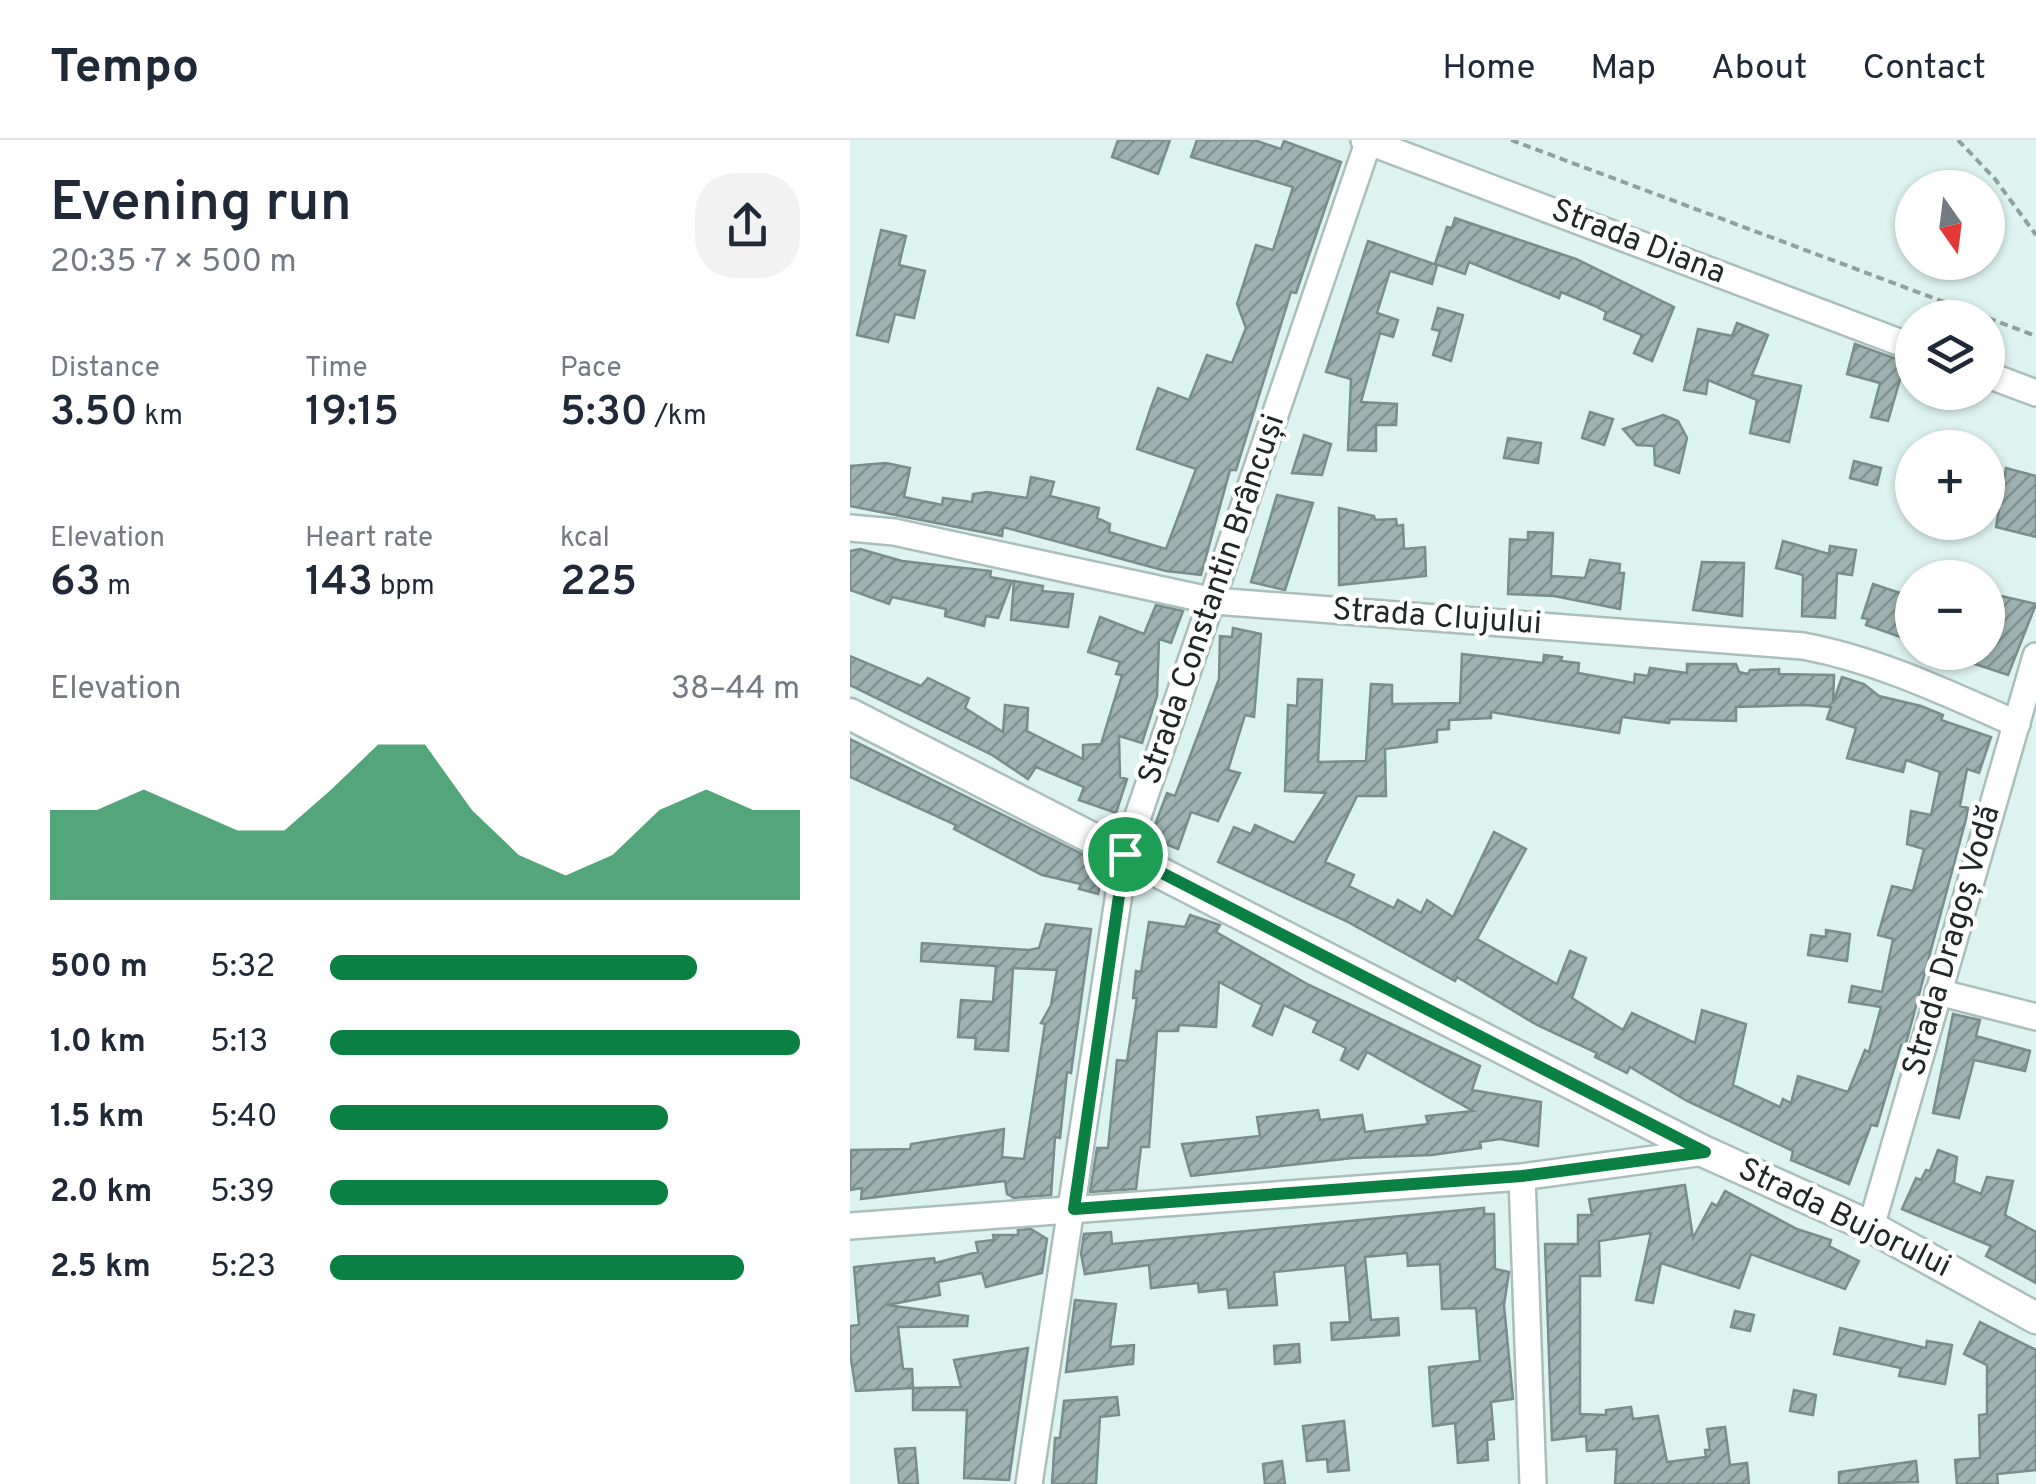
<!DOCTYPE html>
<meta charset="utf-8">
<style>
body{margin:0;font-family:Overpass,sans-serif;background:#f2f2f3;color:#1f2937;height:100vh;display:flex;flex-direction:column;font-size:38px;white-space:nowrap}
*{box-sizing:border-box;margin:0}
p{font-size:32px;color:#747a83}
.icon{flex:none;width:55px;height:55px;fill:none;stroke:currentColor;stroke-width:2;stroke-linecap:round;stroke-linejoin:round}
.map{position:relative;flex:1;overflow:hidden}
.sheet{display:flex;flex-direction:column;background:#fff;width:850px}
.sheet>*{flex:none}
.needle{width:65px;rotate:166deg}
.controls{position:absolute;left:1045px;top:30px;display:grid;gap:20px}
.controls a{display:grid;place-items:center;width:110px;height:110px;border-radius:50%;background:#fff;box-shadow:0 2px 8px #0004;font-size:50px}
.pin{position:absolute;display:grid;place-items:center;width:85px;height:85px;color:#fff;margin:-42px;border:5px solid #fff;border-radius:50%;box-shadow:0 2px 10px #0007}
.round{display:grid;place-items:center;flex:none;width:105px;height:105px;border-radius:40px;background:#f2f2f3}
.head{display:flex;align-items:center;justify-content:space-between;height:170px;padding:0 50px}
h1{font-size:55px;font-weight:600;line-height:75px}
.stats{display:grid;grid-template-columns:repeat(3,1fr);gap:15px;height:170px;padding:10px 50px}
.stats div{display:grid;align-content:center}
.stats b{font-size:42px;font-weight:600}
.stats small{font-size:28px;font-weight:400}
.stats p{font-size:28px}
.chart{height:280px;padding:20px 50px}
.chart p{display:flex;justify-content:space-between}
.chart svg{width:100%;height:180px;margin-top:10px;fill:#0b8043;opacity:.7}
ul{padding:0 50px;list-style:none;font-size:32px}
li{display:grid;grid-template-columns:160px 120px 1fr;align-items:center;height:75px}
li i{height:25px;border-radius:12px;background:#0b8043}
header{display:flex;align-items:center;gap:60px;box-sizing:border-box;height:140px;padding:0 50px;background:#fff;border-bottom:2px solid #e0e1e3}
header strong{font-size:48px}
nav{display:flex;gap:55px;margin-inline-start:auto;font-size:35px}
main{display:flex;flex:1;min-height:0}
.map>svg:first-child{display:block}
</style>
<header>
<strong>Tempo</strong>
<nav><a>Home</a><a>Map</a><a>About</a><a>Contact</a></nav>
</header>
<main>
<section class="sheet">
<div class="head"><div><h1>Evening run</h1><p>20:35 · 7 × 500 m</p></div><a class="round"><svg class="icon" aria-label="share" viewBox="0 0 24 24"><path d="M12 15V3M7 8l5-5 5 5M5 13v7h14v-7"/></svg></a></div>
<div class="stats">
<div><p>Distance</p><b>3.50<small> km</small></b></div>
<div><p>Time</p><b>19:15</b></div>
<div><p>Pace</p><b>5:30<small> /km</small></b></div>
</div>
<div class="stats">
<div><p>Elevation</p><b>63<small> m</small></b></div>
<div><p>Heart rate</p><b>143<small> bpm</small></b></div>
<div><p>kcal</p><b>225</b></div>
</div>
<div class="chart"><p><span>Elevation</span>38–44 m</p>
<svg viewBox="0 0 160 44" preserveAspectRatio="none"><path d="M0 44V22L10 22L20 17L30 22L40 27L50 27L60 17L70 6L80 6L90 22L100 33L110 38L120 33L130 22L140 17L150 22L160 22V44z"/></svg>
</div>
<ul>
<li><b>500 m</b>5:32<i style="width:78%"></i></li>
<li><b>1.0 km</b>5:13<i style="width:100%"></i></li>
<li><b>1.5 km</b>5:40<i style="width:72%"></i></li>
<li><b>2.0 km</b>5:39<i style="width:72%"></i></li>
<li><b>2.5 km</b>5:23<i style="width:88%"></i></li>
</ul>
</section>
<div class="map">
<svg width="1186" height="1344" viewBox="0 0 1186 1344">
<defs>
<pattern id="building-hatch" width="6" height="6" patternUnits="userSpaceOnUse" patternTransform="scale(2.5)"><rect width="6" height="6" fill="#9eb3b1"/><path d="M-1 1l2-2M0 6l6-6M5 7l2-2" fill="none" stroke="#809290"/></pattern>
</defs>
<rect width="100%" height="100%" fill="#ddf3f0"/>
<g fill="url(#building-hatch)" stroke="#798d8a" stroke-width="2.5" fill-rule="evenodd">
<path d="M268 0H320L308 34 262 17Z"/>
<path d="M347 0H404L431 9 434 1 491 22 446 153 441 152 386 330H380L351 435 316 431 153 387 152 396 0 366V326L36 323 60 328 54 357 92 365 93 358 122 362 123 354 137 352 177 358 181 337 204 342 200 356 249 368 247 378 260 384 259 392 316 409 346 329 287 309 301 267 308 248 339 260 357 215 382 223 396 188 387 164 406 105 423 110 443 47 341 17Z"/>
<path d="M605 78 726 119 824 167 802 221 784 213 792 195 754 179 756 172 745 166 711 152 709 158 619 122 615 134 585 124 597 87 602 88Z"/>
<path d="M31 90 56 96 49 125 75 131 64 178 45 174 38 202 7 195Z"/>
<path d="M518 101 587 125 582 144 540 131 527 173 548 180 543 197 530 193 511 262 547 264 546 285H526V311L498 310 501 239 476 232Z"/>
<path d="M588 168 613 175 601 221 583 215 590 191 582 189Z"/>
<path d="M887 183 918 195 902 235 951 246 939 302 900 293 907 260 858 240 856 254 834 250 848 189 882 196Z"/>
<path d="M1005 204 1055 222 1038 281 1021 277 1030 243 997 234Z"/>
<path d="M740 272 763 279 754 305 732 298Z"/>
<path d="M813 275 828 281 837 298 829 333 805 325 804 306 787 305 773 289Z"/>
<path d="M454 295 481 304 472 335 442 333Z"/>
<path d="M658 298 691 303 688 323 654 318Z"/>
<path d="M1004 321 1031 328 1027 345 1000 338Z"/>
<path d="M1156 328 1186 336V397L1146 387Z"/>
<path d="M427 355 463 363 435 450 401 442Z"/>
<path d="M489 368 524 376 525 380 546 379 547 386 553 385 554 409 575 407 576 436 489 445Z"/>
<path d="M678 392 703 393 701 436 735 438 740 420 770 424 769 433H774L770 469 704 456 658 454 660 399 678 400Z"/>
<path d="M933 401 979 414 980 406 1006 410 1002 435 987 433 985 478 952 476 953 435 926 428Z"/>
<path d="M10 409 52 421 141 431 140 437 162 441 148 478 136 476 134 486 95 476 96 469 42 457 39 464 0 450V411Z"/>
<path d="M852 422 894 423 892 476 843 470Z"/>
<path d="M164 441 193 446 192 451 223 454 218 487 161 480Z"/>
<path d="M1023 444 1062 457V501L1016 485 1018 479 1012 478Z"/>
<path d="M1138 453 1186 464 1158 535 1101 516V512H1138Z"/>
<path d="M306 465 333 471 321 503 309 499 307 556 292 603 269 596 270 637 277 639 266 673 229 660 234 647 186 627 178 639 142 615 0 545V516L71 546 78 538 119 558 115 568 153 592 155 565 178 568 177 591 233 619V605L251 604 272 535 266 534 270 522 238 512 250 477 294 494Z"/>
<path d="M383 488 411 494 404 577 395 575 378 630 390 633 368 681 341 672 328 709 316 704 313 714 305 709 300 698 317 653 325 656 369 539 370 496 382 497Z"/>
<path d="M612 514 693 523 694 515 712 517 711 521 729 523 728 533 784 543 785 534 798 536 800 528 837 533V524H886L889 532 898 534 900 530 929 529V534L984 535 983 563 992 537 1014 544 1029 556 1071 566 1093 575 1091 580 1141 597 1129 633 1117 629 1110 666 1118 668 1116 679 1055 907 1051 905 1027 986 1021 985 999 1044 941 1020 943 1011 837 961 780 927 777 933 745 917 747 913 687 885 607 837 605 841 496 781 368 722 384 687 401 694 405 685 444 703 476 653 435 651 438 565 447 566 448 539 472 540 468 622 516 621 521 544 542 545V564L610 563ZM955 565 981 567 977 579 1006 588 997 618 1053 632 1056 620 1090 632 1081 675 1061 671 1057 704 1074 709 1063 751 1042 746 1028 795 1043 799 1032 852 1002 846 999 862 1031 867 1019 912 1015 910 998 952 948 936 941 963 933 959 930 967 883 945 896 884 852 870 845 903 782 873 773 890 722 858 736 818 720 811 707 844 627 799 676 709 644 692 603 777 577 760 571 773 548 760 544 768 499 746 504 735 475 722 507 656H536L535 609 587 602V590L599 589V580L641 578V572L769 593 772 577 819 583 820 579 886 581V567Z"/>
<path d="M0 599 254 725 248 754 229 749 231 744 192 735 104 689 106 685 0 637Z"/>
<path d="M340 775 370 785 366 792 459 845 630 926 622 950 691 962 688 1006 650 999 630 1002 631 1008 582 1015 503 1018 341 1036 332 1004 410 996 407 977 468 970 470 980 512 975 515 992 578 984 576 976 623 971 517 912 508 929 491 920 496 908 463 892 468 881 434 865 422 895 403 886 412 865 369 842 366 887 329 885 328 891H307L299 1007H291L286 1049 240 1052 247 1008H258L267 920 277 921 287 858H283L286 831 291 832 299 782 335 787Z"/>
<path d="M196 784 241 789 221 933 217 932 210 998 205 997 201 1055 164 1058 157 1054 155 1041 11 1059 12 1048 0 1050 1 1010 60 1009 61 1004 154 989 152 1017 174 1019 195 884 191 883 201 865 207 830 163 828 158 911 125 909 126 898 108 897 111 860 143 862 146 826 71 821 72 803 179 810 189 808Z"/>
<path d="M976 790 1000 794 997 821 958 815 961 795 976 797Z"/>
<path d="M1103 874 1130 880 1126 896 1180 911 1175 931 1124 920 1109 978 1083 973Z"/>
<path d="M1088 1010 1107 1017 1104 1043 1131 1054 1137 1037 1163 1041 1155 1075 1186 1092V1143L1136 1116 1141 1106 1052 1069 1066 1038 1071 1040 1076 1030 1080 1031Z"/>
<path d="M835 1045 843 1098 862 1063 867 1066 875 1051 947 1089 981 1100 979 1106 1009 1121 995 1149 901 1114 889 1148 811 1123 803 1163 786 1160 801 1093 749 1101 750 1136H730V1274L756 1275V1270L781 1267 783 1279 808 1276 817 1322 856 1317 855 1310H860L857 1289 875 1287 880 1325 897 1323 899 1344H765L767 1309 737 1311 736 1296 702 1300 695 1104H728V1075H742L739 1059Z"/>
<path d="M634 1068V1074H644L645 1129 659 1132 654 1165 663 1259 641 1262 644 1299 637 1300 638 1320 608 1323 605 1283 583 1286 579 1227 630 1221 626 1168 592 1169 590 1124 558 1126 557 1113 515 1117 521 1180 548 1178 549 1195 482 1200 481 1183 500 1182 495 1125 424 1132 427 1165 379 1168 377 1149 349 1152 348 1143 301 1148 299 1125 235 1134 231 1114 234 1094 261 1092 262 1104Z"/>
<path d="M181 1089 197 1099 192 1133 136 1147 132 1133 88 1142 90 1155 37 1165 118 1176 117 1186 48 1187 53 1229H62L63 1248 6 1251 0 1213V1186L9 1185 4 1127 84 1118 85 1123 128 1112 126 1102 144 1100 143 1095H168V1090Z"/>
<path d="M225 1160 266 1164 260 1207 284 1205 283 1224 216 1232Z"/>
<path d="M885 1171 904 1175 900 1191 881 1187Z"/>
<path d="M1130 1182 1186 1210V1330L1147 1334 1148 1344H1107L1105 1320 1130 1318 1129 1275 1137 1274V1225L1114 1214Z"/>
<path d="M990 1188 1076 1208 1077 1201 1102 1205 1095 1244 1049 1236 1051 1228 984 1214Z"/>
<path d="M449 1204 450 1222 425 1224 424 1206Z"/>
<path d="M178 1208 159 1340 114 1338 117 1270H63V1248L111 1247 104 1220Z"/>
<path d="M944 1250 966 1255 963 1275 940 1271Z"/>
<path d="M267 1257 269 1275 250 1277 246 1344H202L205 1298H210L214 1261Z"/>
<path d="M494 1281 499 1330 478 1332 477 1319 457 1321 453 1286Z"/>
<path d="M65 1308 68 1344H49L45 1309Z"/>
<path d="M432 1321 435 1344H415L413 1324Z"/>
<path d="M1066 1321 1068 1342 989 1344V1332Z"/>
</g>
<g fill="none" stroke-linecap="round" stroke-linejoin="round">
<defs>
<g id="minor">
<path d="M514 0 1062 207"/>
<path d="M1138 235 1186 253"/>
<path d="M0 388 44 392 364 461 953 506C1028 520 1097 553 1167 584"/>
<path d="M1088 852 1186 877"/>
<path d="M672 1037 683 1344"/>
<path d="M0 1086 672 1037 855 1012"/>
<path d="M1021 1087 1186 516"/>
<path d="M179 1344 275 714 519 0"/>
</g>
<path id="tertiary" d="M0 574 855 1012 1021 1087 1186 1178"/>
</defs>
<use href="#minor" stroke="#aabebc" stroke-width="30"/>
<use href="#tertiary" stroke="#aabebc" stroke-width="35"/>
<g stroke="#90a09e" stroke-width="4" stroke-dasharray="8 5" stroke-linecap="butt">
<path d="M661 0 1137 178"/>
<path d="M1108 0 1145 39 1186 95"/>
<path d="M1138 178 1186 196"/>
</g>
<use href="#minor" stroke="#fff" stroke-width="25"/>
<use href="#tertiary" stroke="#fff" stroke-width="30"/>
</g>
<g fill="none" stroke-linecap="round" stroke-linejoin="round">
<defs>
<path id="route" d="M275 714 855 1012 672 1036 224 1069Z"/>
</defs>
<use href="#route" stroke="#fff" stroke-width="20"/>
<use href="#route" stroke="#0b8043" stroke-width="12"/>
</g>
<g text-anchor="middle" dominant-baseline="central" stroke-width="9" stroke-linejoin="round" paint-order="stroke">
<g font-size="32" fill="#212928" stroke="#fff">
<text transform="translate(788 103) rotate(21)">Strada Diana</text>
<text transform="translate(363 460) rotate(-71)">Strada Constantin Brâncuși</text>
<text transform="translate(587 478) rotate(4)">Strada Clujului</text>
<text transform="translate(1103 801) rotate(-74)">Strada Dragoș Vodă</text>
<text transform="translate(994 1079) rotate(26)">Strada Bujorului</text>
</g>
</g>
</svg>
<div class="controls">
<a><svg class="needle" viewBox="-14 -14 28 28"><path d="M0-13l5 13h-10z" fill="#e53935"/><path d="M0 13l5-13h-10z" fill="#747a83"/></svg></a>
<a><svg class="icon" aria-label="layers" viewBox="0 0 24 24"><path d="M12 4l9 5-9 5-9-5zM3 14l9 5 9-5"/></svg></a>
<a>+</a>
<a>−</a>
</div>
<div class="pin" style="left:275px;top:714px;background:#1e9e55"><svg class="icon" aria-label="arrive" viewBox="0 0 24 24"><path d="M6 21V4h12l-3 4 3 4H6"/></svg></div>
</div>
</main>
